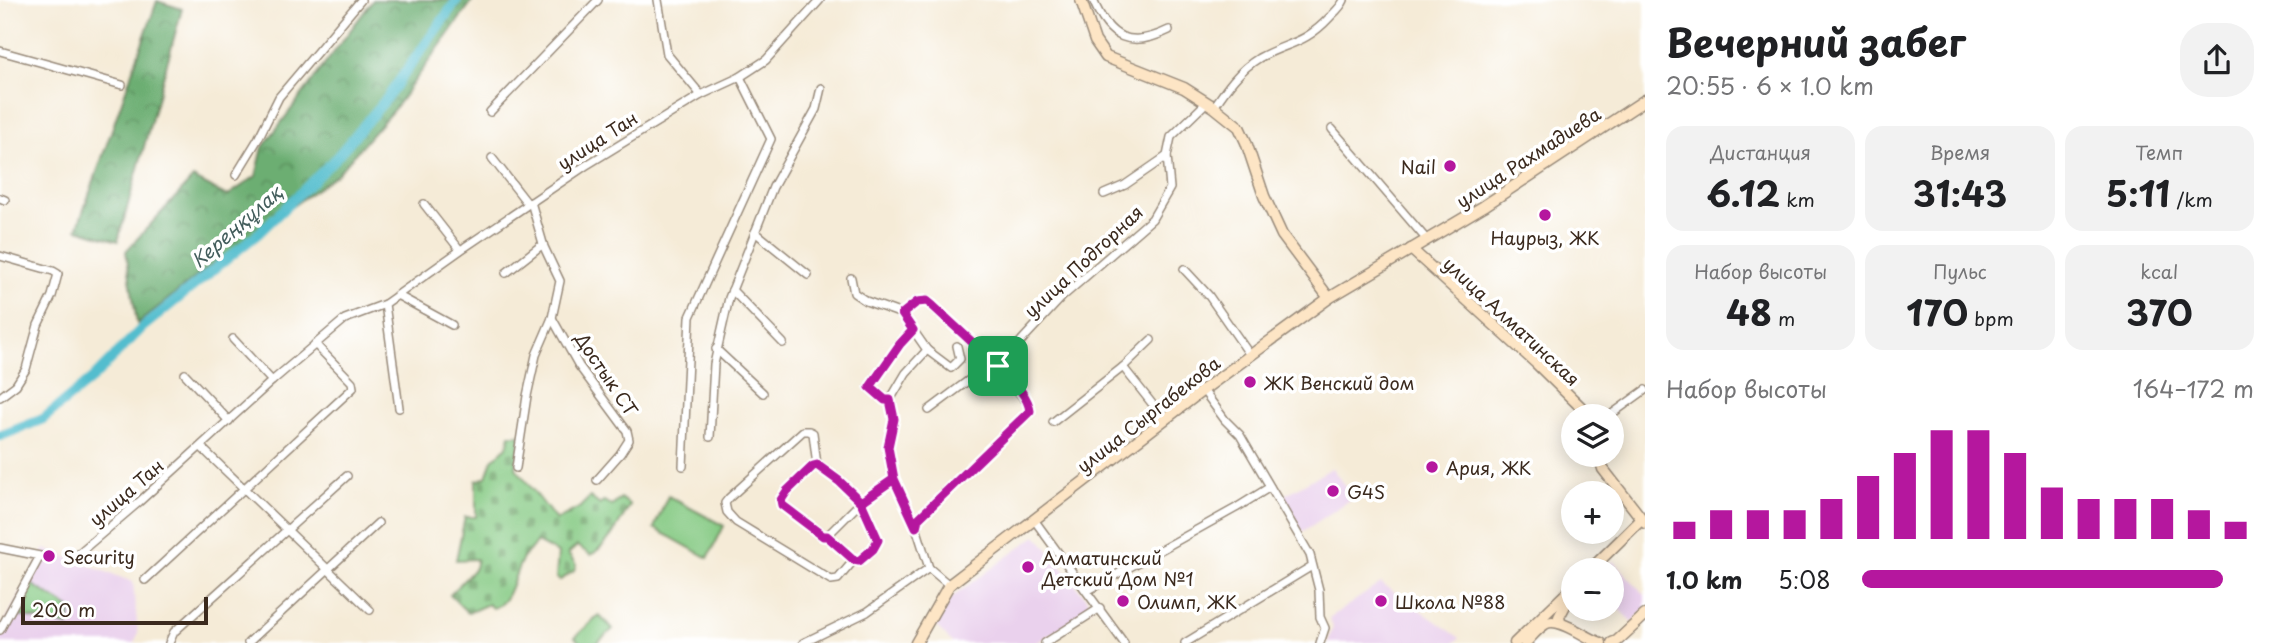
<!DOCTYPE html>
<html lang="ru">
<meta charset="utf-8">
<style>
body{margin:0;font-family:"Playpen Sans",sans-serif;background:#f2f2f2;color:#202124;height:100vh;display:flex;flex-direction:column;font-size:26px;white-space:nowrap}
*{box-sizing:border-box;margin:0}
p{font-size:23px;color:#757577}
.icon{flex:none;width:38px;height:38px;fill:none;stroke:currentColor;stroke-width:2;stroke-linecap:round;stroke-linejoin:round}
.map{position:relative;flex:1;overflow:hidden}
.side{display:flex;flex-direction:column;background:#fff;width:630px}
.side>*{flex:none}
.fabs{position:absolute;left:1561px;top:404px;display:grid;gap:14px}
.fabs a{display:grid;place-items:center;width:63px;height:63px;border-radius:50%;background:#fff;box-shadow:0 4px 18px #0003;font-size:35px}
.scale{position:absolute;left:21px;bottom:18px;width:187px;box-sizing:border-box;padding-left:7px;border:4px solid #3b2a1e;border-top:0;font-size:19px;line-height:24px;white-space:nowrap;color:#3b2a1e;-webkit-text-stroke:5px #fff;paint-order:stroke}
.pin{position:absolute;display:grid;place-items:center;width:60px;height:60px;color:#fff;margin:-30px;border-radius:14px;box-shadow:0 4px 10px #0006}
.round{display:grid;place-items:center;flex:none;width:74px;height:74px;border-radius:28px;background:#f2f2f2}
.headline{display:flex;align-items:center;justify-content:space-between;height:119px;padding:0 21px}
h1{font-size:38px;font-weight:700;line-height:52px}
.stats{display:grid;grid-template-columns:repeat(3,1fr);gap:10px;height:119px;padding:7px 21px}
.stats div{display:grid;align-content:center;border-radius:18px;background:#f2f2f2;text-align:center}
.stats b{font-size:35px;font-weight:700}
.stats small{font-size:19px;font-weight:400}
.stats p{font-size:19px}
.chart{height:196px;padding:14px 21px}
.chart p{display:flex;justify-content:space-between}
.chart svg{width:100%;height:126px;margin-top:7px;stroke:#b5179e;stroke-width:6}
ul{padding:0 21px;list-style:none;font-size:23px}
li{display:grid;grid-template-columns:112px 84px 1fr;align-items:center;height:52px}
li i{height:18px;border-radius:9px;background:#b5179e}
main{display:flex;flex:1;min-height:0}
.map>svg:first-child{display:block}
</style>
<main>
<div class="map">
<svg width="1645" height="643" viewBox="0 0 1645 643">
<defs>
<pattern id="forest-crowns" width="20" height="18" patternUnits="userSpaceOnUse" patternTransform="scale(1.75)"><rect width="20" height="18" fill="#6cae72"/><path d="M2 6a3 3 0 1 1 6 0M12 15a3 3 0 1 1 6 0" fill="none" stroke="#5a8e5d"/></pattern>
<pattern id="cemetery-stones" width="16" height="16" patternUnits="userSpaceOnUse" patternTransform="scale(1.75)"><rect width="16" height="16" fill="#86ca84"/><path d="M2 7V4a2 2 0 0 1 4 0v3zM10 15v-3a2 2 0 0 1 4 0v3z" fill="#6fa46b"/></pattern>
</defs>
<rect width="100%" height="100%" fill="#fff"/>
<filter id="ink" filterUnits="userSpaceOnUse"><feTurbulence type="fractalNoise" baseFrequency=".0143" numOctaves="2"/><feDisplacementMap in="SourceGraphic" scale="14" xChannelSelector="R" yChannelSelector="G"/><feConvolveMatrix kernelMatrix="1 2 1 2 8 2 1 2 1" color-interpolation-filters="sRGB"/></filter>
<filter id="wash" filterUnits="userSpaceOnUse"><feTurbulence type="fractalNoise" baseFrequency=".00686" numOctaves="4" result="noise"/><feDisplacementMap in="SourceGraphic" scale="28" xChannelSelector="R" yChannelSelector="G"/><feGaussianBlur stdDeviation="1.57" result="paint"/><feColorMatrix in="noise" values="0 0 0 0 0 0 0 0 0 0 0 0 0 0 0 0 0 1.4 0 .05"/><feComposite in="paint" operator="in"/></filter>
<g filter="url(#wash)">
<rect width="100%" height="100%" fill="#f5ebd7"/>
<g fill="#ead1ed">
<path d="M1332 468 1353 498 1302 532 1283 496Z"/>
<path d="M1037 535 1093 607 1036 643H953L935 625 950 599Z"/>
<path d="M45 549 133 582 138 633 135 643H0V630Z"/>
<path d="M1613 561 1645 595V609L1632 622 1612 602V570H1604Z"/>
<path d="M1381 583 1460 638 1454 643H1328L1333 627 1329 618Z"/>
</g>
<g fill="url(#forest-crowns)" stroke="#546c48" stroke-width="2">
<path d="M373 0H473L395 108 338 173 205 270 137 324 126 251 193 178 227 196 256 176 263 147Z"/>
<path d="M157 1 182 9 118 241 77 229Z"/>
</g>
<path fill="url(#cemetery-stones)" stroke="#607a51" stroke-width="2" d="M510 435H521L516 468 556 520 579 508 590 497 600 505 604 501 612 506 621 498 630 505C619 524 610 543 591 555L577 546 568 554 576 565 574 571 560 580 556 578 558 553 537 542C532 548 525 554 522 560 513 575 511 604 492 608L488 604 468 613 450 595 475 568 477 559 456 560 465 517H476V481L486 477 492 460 507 447Z"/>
<g fill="#86ca84" stroke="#607a51" stroke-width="2">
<path d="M668 496 724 526 708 558 654 528Z"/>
<path d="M30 583 71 609 69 626 20 616 14 613Z"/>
<path d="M599 615 613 629 597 643H580L575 637Z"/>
</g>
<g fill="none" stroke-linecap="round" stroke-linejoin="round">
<path stroke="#52bdce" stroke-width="10" d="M0 436 43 419 93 378 143 327 259 233 334 160 387 98 457 0"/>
</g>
</g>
<g filter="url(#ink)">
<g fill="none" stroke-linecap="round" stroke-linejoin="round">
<defs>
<g id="street">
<path d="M658 0 667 54 701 95"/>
<path d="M1093 0C1109 39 1130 49 1169 30"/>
<path d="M0 51 122 85"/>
<path d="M1214 107C1226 89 1239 70 1259 58 1288 42 1304 45 1330 17 1335 12 1341 7 1344 0"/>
<path d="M490 112 598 0"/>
<path d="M1332 129 1427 240"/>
<path d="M492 158 528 204"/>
<path d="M236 175 258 139 279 97 361 0"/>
<path d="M1104 194 1125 185 1167 156"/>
<path d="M0 198 5 200"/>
<path d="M424 204 460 250"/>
<path d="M755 232 808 275"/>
<path d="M0 256 53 271 58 274 52 296 38 325 26 369 16 385 0 397"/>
<path d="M1184 269 1209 296 1250 355"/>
<path d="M506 273 543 244"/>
<path d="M851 278 854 293 866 301 902 314 917 301H927L998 366 1029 405 1030 411 1026 415 918 518 916 527 929 568"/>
<path d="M732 290 783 343"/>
<path d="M397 295 452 325"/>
<path d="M902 314 927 350"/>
<path d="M552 318 579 366 627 431 629 440 620 454 597 480"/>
<path d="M233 339 272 381"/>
<path d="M716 349 763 393"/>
<path d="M1123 367 1165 420"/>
<path d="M185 374 229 421"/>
<path d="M1203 390 1225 420 1240 435 1310 555 1319 590 1320 617 1325 628 1320 643"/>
<path d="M890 400H885L869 387 900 344 913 330"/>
<path d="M399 408 385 304 465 247 585 166 701 95 740 77 766 60 820 0"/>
<path d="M929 410 977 374 998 366 1062 297 1152 219 1170 188 1167 156 1171 137 1207 102"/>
<path d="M1609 416 1645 390"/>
<path d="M1053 422 1123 367 1151 340"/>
<path d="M710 437 714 364 729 298 773 187 816 109 821 88"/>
<path d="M201 447 370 610"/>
<path d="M817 465 813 433 809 431H803L729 498 725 503 727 512 736 522 831 580 838 579 854 560"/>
<path d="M817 465 839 481 861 502 827 536H823L782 504 781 500 787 491 813 466Z"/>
<path d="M683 466 690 317 771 139 740 77"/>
<path d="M516 468 527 396 536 355 552 318 560 281 544 247 531 202"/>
<path d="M1035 521 1124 643"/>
<path d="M916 526 894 479 888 447 894 419 890 400 906 373 927 350 951 368 960 359 957 346"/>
<path d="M827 536 854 560H859L873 549 878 540 861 502 894 479"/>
<path d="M0 548 40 556 0 630"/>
<path d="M72 559 139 502 272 381 345 319 385 304"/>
<path d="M145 580 353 388 352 382 315 344"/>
<path d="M1087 591 1236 508 1270 487"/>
<path d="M169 643 174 632 347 476"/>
<path d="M248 643 378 523"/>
<path d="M803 643 867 612 929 568 949 585"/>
<path d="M1045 643 1100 608"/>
<path d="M1185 643 1312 566"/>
</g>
<g id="secondary">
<path d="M1081 0 1095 41 1106 57 1184 88 1214 107 1239 127 1246 142 1264 196 1282 235 1329 298"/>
<path d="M1411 249 1536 363 1590 416"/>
<path d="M1599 455 1603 469 1645 523"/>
<path d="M1590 570 1642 519"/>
<path d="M1560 622 1559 617 1571 594"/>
<path d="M916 643 949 585 1203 390 1329 298 1484 206 1645 100"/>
<path d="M1515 643 1573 587"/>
<path d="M1525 643C1531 637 1538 628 1545 624 1558 615 1587 639 1601 643"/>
<path d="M1612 643 1617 641 1645 615"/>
</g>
</defs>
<use href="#street" stroke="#988a7a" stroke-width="10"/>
<use href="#secondary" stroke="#988a7a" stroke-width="13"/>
<use href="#street" stroke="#fff" stroke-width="7"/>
<use href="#secondary" stroke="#fde5c5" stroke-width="10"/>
</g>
</g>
<g fill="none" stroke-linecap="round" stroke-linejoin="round" filter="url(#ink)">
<defs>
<path id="route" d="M998 366 933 306 927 301 917 302 902 314 913 330 900 344 870 387 885 400H890L894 419 888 447 894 479 861 502 878 540 873 549 859 561 854 560 827 536H823L782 505 781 500 787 491 813 466 817 465 839 481 861 502 894 479 916 527 918 519 1030 411C1028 394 1009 378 998 366"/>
</defs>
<use href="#route" stroke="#fff" stroke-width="14"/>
<use href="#route" stroke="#b5179e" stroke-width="9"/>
</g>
<g fill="#b5179e" stroke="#fff" stroke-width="2.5">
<circle cx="1450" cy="166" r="7"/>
<circle cx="1545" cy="215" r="7"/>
<circle cx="1250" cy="382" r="7"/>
<circle cx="1432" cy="467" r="7"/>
<circle cx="1333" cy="491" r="7"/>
<circle cx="49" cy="556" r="7"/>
<circle cx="1028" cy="567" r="7"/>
<circle cx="1123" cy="601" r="7"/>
<circle cx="1381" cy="601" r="7"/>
</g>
<g text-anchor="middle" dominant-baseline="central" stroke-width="7" stroke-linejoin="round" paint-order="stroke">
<g font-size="18" fill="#3b2a1e" stroke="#fff">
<text transform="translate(597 140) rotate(-33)">улица Тан</text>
<text transform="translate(1528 157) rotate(-33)">улица Рахмадиева</text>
<text transform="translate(1083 261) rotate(-43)">улица Подгорная</text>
<text transform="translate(1512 321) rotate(43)">улица Алматинская</text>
<text transform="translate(607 374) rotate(56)">Достык СТ</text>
<text transform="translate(1148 414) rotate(-38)">улица Сыргабекова</text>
<text transform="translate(126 492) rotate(-41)">улица Тан</text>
</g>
<g font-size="18" fill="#3b2a1e" stroke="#fff" text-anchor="start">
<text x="1436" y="166" text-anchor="end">Nail</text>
<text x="1545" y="237" text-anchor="middle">Наурыз, ЖК</text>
<text x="1264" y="382">ЖК Венский дом</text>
<text x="1446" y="467">Ария, ЖК</text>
<text x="1347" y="491">G4S</text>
<text x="63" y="556">Security</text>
<text x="1042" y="557">Алматинский<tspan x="1042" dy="21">Детский Дом №1</tspan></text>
<text x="1137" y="601">Олимп, ЖК</text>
<text x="1395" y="601">Школа №88</text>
</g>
<g font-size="19" font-style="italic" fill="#435d5c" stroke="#fff">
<text transform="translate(236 226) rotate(-41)">Кереңқұлақ</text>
</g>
</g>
</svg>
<div class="fabs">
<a><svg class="icon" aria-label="layers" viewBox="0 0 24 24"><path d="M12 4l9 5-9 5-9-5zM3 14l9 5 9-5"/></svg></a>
<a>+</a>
<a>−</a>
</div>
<div class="scale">200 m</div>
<div class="pin" style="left:998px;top:366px;background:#1e9e55"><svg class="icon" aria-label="arrive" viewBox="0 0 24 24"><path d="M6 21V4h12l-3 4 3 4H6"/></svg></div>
</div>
<section class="side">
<div class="headline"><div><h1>Вечерний забег</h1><p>20:55 · 6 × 1.0 km</p></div><a class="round"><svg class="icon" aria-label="share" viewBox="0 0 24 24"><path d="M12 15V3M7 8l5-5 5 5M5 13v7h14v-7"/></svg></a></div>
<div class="stats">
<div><p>Дистанция</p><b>6.12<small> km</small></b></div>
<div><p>Время</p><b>31:43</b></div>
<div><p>Темп</p><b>5:11<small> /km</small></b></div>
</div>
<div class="stats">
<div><p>Набор высоты</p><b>48<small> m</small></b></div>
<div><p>Пульс</p><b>170<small> bpm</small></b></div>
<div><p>kcal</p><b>370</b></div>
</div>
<div class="chart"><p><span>Набор высоты</span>164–172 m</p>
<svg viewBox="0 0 160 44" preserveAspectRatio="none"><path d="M5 44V38M15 44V34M25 44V34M35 44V34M45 44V30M55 44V22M65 44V14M75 44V6M85 44V6M95 44V14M105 44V26M115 44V30M125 44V30M135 44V30M145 44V34M155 44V38"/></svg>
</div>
<ul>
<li><b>1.0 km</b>5:08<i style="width:92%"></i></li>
</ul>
</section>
</main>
